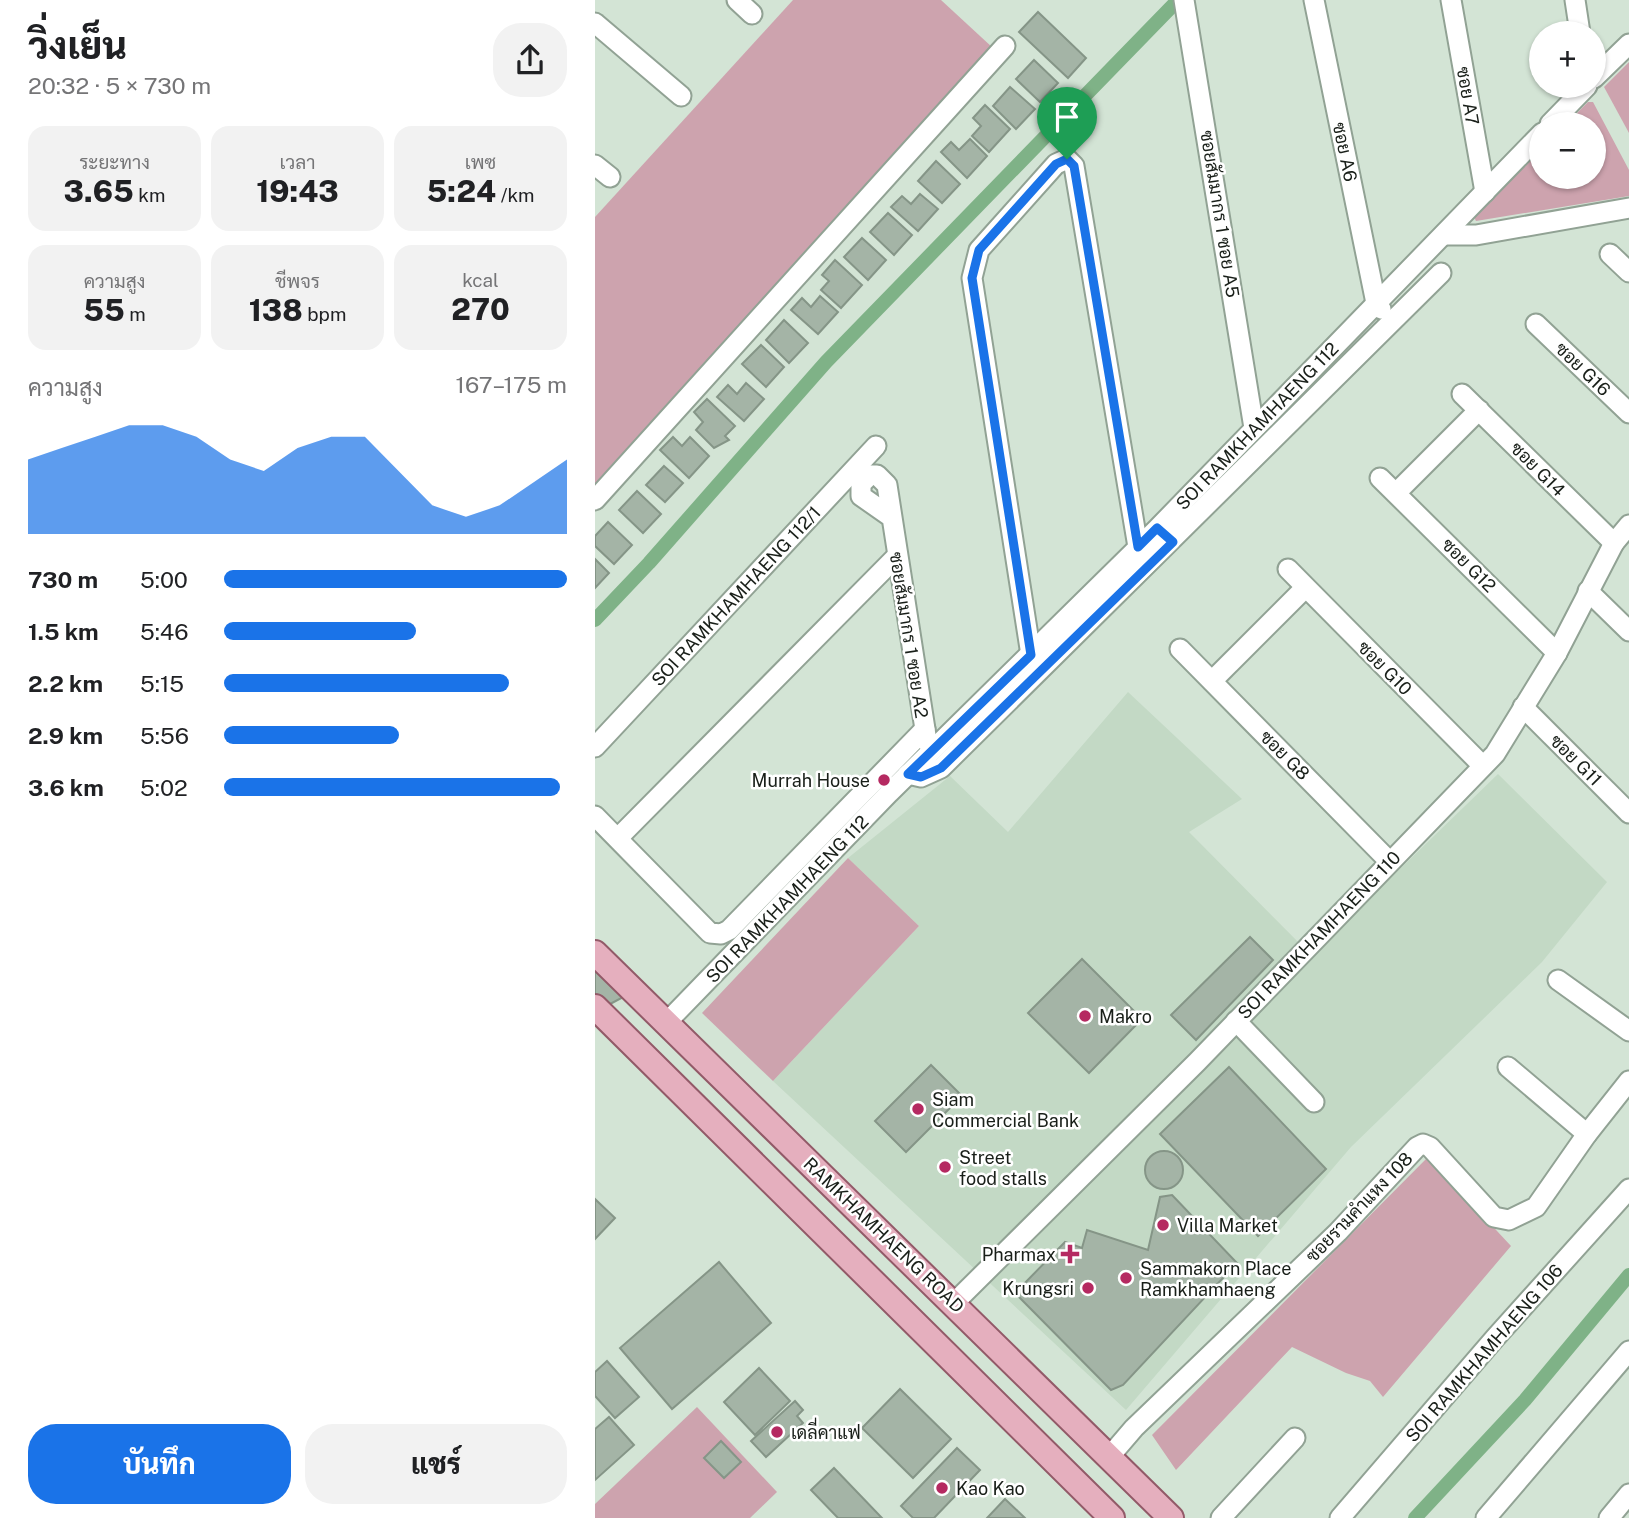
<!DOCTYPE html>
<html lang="th">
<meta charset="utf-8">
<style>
body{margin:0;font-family:"Public Sans",Sarabun,sans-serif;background:#f2f2f2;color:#202124;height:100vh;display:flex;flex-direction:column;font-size:26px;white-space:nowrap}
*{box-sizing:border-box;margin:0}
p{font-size:23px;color:#757577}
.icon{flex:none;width:38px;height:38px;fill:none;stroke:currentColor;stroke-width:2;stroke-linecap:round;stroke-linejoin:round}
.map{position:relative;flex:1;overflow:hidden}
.details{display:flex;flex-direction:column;background:#fff;width:595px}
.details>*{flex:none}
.tools{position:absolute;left:934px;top:21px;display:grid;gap:14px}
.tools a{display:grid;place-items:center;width:77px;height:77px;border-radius:50%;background:#fff;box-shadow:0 2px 5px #0004;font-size:35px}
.pin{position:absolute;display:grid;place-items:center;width:60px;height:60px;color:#fff;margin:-72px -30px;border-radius:50% 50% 50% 0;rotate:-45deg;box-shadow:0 0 7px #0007}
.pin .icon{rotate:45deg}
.round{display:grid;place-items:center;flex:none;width:74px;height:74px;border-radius:28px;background:#f2f2f2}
.headline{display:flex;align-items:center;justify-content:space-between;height:119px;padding:0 28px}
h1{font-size:38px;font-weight:800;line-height:52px}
.stats{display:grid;grid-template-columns:repeat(3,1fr);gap:10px;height:119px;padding:7px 28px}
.stats div{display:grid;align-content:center;border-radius:18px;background:#f2f2f2;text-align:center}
.stats b{font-size:30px;font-weight:800}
.stats small{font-size:19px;font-weight:400}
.stats p{font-size:19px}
.chart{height:196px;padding:14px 28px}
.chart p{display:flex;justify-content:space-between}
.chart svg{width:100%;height:126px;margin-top:7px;fill:#1a73e8;opacity:.7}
.action{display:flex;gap:14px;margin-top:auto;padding:14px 28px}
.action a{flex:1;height:80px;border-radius:28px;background:#1a73e8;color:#fff;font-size:28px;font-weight:800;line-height:80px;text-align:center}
.action a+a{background:#f2f2f2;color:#202124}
ul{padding:0 28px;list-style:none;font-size:23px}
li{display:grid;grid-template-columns:112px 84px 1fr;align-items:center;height:52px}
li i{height:18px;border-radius:9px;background:#1a73e8}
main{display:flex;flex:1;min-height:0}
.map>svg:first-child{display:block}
</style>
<main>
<section class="details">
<div class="headline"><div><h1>วิ่งเย็น</h1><p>20:32 · 5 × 730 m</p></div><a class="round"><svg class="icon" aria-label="share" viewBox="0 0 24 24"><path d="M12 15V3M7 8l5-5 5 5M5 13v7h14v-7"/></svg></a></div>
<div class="stats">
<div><p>ระยะทาง</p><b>3.65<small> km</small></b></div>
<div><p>เวลา</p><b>19:43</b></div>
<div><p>เพซ</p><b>5:24<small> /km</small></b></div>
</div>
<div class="stats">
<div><p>ความสูง</p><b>55<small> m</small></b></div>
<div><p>ชีพจร</p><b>138<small> bpm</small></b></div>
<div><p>kcal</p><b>270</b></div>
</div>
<div class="chart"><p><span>ความสูง</span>167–175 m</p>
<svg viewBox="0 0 160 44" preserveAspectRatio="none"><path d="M0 44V18L10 14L20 10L30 6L40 6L50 10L60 18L70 22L80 14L90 10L100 10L110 22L120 34L130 38L140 34L150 26L160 18V44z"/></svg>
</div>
<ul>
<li><b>730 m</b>5:00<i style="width:100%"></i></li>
<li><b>1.5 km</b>5:46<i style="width:56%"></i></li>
<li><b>2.2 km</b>5:15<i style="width:83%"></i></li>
<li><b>2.9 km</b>5:56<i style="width:51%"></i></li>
<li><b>3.6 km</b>5:02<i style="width:98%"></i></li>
</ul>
<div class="action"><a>บันทึก</a><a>แชร์</a></div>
</section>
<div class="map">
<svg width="1034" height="1518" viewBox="0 0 1034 1518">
<rect width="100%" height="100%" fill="#d3e4d5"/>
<path fill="#c3d9c5" d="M533 692 647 799 594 832 716 955 903 774 1012 882 947 962 756 1147 531 1410 178 1081 324 926 253 858 355 776 413 832Z"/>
<g fill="#cda3ae">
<path d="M198 0H346L398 48 0 484V217Z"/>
<path d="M1034 62V133L1009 87Z"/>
<path d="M993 102H998L1034 170V196L881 221 879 217 947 148V177H999V124H971Z"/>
<path d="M253 858 324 926 178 1081 107 1013Z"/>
<path d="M833 1157 916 1246 788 1397 775 1381 751 1373 697 1347 581 1470 557 1435Z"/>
<path d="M102 1407 182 1492 155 1518H0V1504Z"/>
</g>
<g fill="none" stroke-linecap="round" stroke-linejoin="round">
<g stroke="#7fb287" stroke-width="14">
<path d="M0 620 54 563 231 362 583 0"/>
<path d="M820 1518 930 1400 1034 1275"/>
</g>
</g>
<g fill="#a4b4a6" stroke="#859587" stroke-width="2">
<path d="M443 12 491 58 473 78 424 32Z"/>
<path d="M439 60 463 83 445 102 421 79Z"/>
<path d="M415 87 440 109 421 129 398 106Z"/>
<path d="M390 105 415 129 394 152 377 136 386 126 378 118Z"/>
<path d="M375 139 392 156 372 178 346 152 356 142 364 150Z"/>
<path d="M341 161 365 184 347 203 323 181Z"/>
<path d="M325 194 343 209 323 231 296 207 307 196 316 204Z"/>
<path d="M293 213 317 235 299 255 275 232Z"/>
<path d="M267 238 291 260 273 280 249 257Z"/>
<path d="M240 260 267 285 246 308 226 290 234 281 227 275Z"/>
<path d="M225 296 243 312 223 334 196 310 207 298 216 307Z"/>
<path d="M189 320 213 343 194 363 171 340Z"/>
<path d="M166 345 189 367 171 387 147 364Z"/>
<path d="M151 383 169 399 149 421 122 397 133 385 142 394Z"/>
<path d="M112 399 140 426 130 436 134 440 119 448 101 430 108 422 99 412Z"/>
<path d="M78 437 87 446 95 437 114 456 94 478 65 450Z"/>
<path d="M69 466 88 483 70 502 51 485Z"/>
<path d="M42 491 66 514 48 533 24 510Z"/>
<path d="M13 522 37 545 19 564 0 546V536Z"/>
<path d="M0 559 14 573 0 588Z"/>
<path d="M655 937 678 960 601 1040 576 1015Z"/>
<path d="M487 959 547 1019 494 1073 433 1013Z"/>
<path d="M0 960 34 994 0 1012Z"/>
<path d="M336 1065 367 1096 311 1152 280 1121Z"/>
<path d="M634 1067 731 1169 663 1236 565 1134Z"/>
<circle cx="569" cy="1170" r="19"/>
<path d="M577 1195 642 1263 528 1385 516 1390 420 1293 470 1242 487 1248 492 1230 553 1250 565 1197Z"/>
<path d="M0 1199 20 1218 0 1239Z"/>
<path d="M124 1262 176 1323 77 1409 25 1348Z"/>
<path d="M12 1361 44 1397 20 1418 0 1396V1372Z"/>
<path d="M164 1368 195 1401 160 1435 129 1402Z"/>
<path d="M305 1389 356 1439 318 1478 267 1428Z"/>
<path d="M200 1401 208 1410 202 1416 208 1423 171 1457 156 1441Z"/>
<path d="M14 1417 39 1445 0 1480V1429Z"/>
<path d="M126 1441 146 1462 129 1478 109 1458Z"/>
<path d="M362 1448 385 1470 339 1518H318L306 1506Z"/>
<path d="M239 1468 287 1518H243L216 1490Z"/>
<path d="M410 1499 430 1518H392Z"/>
</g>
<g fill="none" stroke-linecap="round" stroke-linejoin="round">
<defs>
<g id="minor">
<path d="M142 0 157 14"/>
<path d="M589 0 659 428"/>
<path d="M719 0 781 303 786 309"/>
<path d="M856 0 890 192"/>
<path d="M980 0 985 33"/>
<path d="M0 23 86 96"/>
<path d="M999 78 1034 44"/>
<path d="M955 124 992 86"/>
<path d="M0 165 15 177"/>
<path d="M849 235H881L1034 208"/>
<path d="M1015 254 1034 272"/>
<path d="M941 324 1034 413"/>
<path d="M867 394 1019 543"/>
<path d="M785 478 962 653"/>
<path d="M801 493 884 410"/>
<path d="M0 500 410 46"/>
<path d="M296 517 266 496V484L275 475H282L292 485 332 742"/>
<path d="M693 569 888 766"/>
<path d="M993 591 1034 631"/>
<path d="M585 649 794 861"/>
<path d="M436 655 377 278 384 250 461 164 472 159 479 166 543 547"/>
<path d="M617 681 710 588"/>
<path d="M928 707 1034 813"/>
<path d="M0 747 281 446"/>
<path d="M313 774 326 777 346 768 846 273"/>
<path d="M0 816 115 933 126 934 134 930 330 729"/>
<path d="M23 838 302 556"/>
<path d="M963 980 1034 1031"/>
<path d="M641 1021 719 1102"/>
<path d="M71 1023 294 793 562 529 947 133"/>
<path d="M913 1067 992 1134"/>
<path d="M359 1303 602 1062 900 754 962 653 1019 543 1034 525"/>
<path d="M515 1456 539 1428 743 1232 822 1147 828 1144 835 1147 899 1217 914 1220 941 1207 992 1134 1034 1081"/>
<path d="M626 1518 700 1438"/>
<path d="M745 1518 900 1338 1034 1189"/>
<path d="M891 1518 1034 1351"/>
<path d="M1014 1518 1034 1494"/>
</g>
<g id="major">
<path d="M0 953 576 1518"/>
<path d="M0 1007 517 1518"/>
</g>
</defs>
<use href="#minor" stroke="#91a294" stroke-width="23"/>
<use href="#major" stroke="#925a68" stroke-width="28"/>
<use href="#minor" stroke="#fff" stroke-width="19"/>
<use href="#major" stroke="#e5afbe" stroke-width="24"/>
</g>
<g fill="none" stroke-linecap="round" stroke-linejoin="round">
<defs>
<path id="route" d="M472 159 479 166 543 547 562 528 578 542 346 768 326 777 313 774 436 655 377 278 384 250 461 164Z"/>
</defs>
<use href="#route" stroke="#fff" stroke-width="14"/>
<use href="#route" stroke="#1a73e8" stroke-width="9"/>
</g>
<g fill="#b52961" stroke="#fff" stroke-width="2.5">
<circle cx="289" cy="780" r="7"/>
<circle cx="490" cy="1016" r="7"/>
<circle cx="323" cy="1109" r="7"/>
<circle cx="350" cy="1167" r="7"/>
<circle cx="568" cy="1225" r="7"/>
<path d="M471.5 1243.5h7v7h7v7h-7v7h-7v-7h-7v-7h7z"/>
<circle cx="531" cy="1278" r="7"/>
<circle cx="493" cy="1288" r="7"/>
<circle cx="182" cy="1432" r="7"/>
<circle cx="347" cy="1488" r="7"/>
</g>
<g text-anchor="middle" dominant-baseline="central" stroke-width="5" stroke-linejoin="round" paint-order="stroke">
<g font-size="18" fill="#191f19" stroke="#fff">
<text transform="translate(873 96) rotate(80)">ซอย A7</text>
<text transform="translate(750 152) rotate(78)">ซอย A6</text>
<text transform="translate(625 214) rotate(81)">ซอยสัมมากร 1 ซอย A5</text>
<text transform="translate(988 369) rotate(44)">ซอย G16</text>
<text transform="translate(662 426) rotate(-46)">SOI RAMKHAMHAENG 112</text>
<text transform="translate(943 469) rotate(45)">ซอย G14</text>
<text transform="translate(874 565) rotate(45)">ซอย G12</text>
<text transform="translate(141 596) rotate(-47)">SOI RAMKHAMHAENG 112/1</text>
<text transform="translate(314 635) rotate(81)">ซอยสัมมากร 1 ซอย A2</text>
<text transform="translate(790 668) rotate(45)">ซอย G10</text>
<text transform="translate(690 755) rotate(45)">ซอย G8</text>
<text transform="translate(981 760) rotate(45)">ซอย G11</text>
<text transform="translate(192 899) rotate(-46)">SOI RAMKHAMHAENG 112</text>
<text transform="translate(724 935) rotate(-46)">SOI RAMKHAMHAENG 110</text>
<text transform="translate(764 1207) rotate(-46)">ซอยรามคำแหง 108</text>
<text transform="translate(289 1235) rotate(44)">RAMKHAMHAENG ROAD</text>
<text transform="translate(889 1353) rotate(-49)">SOI RAMKHAMHAENG 106</text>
</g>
<g font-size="18" fill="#191f19" stroke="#fff" text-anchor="start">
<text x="275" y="780" text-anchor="end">Murrah House</text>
<text x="504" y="1016">Makro</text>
<text x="337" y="1099">Siam<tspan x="337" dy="21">Commercial Bank</tspan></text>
<text x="364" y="1157">Street<tspan x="364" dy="21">food stalls</tspan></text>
<text x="582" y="1225">Villa Market</text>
<text x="461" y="1254" text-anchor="end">Pharmax</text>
<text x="545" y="1268">Sammakorn Place<tspan x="545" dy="21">Ramkhamhaeng</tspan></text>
<text x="479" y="1288" text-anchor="end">Krungsri</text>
<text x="196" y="1432">เดลี่คาแฟ</text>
<text x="361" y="1488">Kao Kao</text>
</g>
</g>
</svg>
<div class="tools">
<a>+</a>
<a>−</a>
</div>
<div class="pin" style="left:472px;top:159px;background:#1e9e55"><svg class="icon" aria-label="arrive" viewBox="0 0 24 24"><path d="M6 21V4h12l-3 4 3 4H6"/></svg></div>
</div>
</main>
